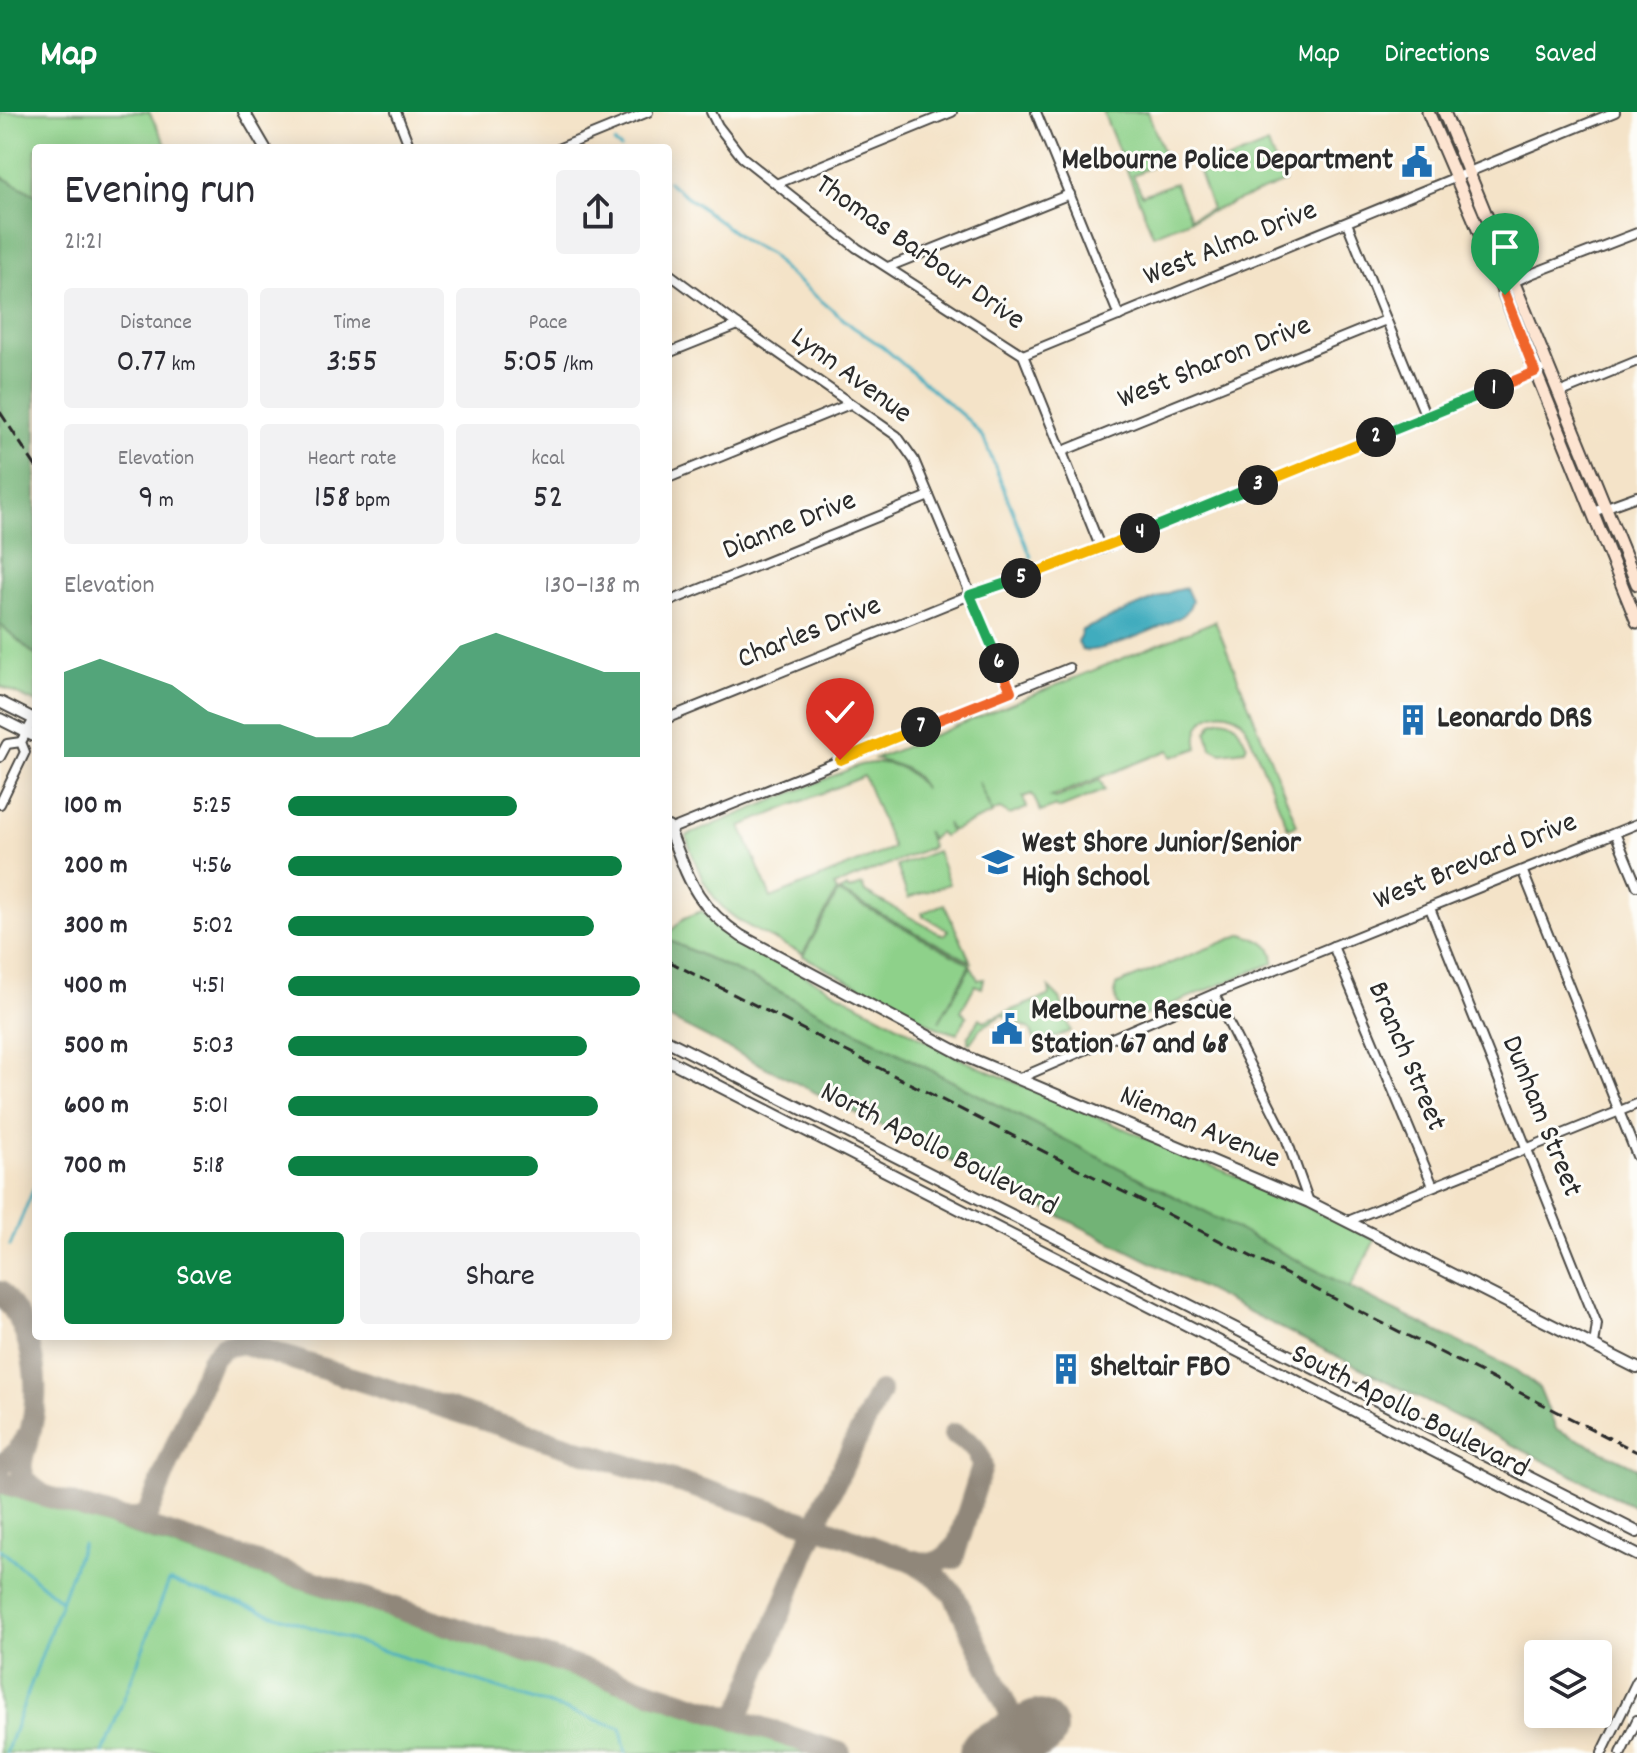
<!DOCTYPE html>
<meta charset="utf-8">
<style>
body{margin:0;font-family:Dekko,sans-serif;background:#f2f2f3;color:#2b2b33;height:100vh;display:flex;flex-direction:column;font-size:30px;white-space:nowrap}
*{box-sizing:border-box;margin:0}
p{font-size:26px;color:#7c7c81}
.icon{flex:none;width:44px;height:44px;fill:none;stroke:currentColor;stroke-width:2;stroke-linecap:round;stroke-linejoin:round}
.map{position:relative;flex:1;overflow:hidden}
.drawer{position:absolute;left:32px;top:32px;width:640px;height:1196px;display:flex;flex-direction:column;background:#fff;border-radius:8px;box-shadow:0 4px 20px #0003}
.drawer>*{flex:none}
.buttons{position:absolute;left:1524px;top:1528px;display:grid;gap:16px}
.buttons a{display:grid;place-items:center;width:88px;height:88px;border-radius:8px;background:#fff;box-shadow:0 4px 20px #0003;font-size:40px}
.pin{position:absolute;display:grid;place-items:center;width:68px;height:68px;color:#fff;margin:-82px -34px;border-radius:50% 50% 50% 0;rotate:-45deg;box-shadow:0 0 8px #0007}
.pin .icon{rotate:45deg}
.km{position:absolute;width:40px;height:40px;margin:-20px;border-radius:50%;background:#222;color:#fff;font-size:22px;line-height:40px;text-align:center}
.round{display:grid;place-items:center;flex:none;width:84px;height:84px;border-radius:8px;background:#f2f2f3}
.overview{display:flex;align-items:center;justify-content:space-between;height:136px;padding:0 32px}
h1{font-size:44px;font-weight:600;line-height:60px}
.metrics{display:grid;grid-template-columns:repeat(3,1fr);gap:12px;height:136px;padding:8px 32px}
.metrics div{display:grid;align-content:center;border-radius:8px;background:#f2f2f3;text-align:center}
.metrics b{font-size:34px;font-weight:600}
.metrics small{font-size:22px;font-weight:400}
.metrics p{font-size:22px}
.chart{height:224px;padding:16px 32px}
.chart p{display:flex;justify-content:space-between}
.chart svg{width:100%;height:144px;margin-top:8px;fill:#0b8043;opacity:.7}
.button{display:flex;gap:16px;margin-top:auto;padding:16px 32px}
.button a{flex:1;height:92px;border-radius:8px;background:#0b8043;color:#fff;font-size:32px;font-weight:600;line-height:92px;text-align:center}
.button a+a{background:#f2f2f3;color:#2b2b33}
ul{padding:0 32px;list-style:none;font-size:26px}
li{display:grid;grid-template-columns:128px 96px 1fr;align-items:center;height:60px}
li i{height:20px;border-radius:10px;background:#0b8043}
header{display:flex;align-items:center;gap:48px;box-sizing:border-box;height:112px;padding:0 40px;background:#0b8043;color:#fff}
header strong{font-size:38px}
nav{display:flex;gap:44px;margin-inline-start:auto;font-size:28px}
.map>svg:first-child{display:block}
</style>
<header>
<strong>Map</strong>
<nav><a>Map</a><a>Directions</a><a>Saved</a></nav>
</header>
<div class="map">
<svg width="1637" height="1641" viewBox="0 0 1637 1641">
<rect width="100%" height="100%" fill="#fdfcf7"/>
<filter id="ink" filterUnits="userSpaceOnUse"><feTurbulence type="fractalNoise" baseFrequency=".0125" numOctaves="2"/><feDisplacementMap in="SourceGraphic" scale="16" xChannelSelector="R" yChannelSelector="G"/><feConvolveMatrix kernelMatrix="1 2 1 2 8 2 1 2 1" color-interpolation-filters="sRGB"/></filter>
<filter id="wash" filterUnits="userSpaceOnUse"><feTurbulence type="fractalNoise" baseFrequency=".006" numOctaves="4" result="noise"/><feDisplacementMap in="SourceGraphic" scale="32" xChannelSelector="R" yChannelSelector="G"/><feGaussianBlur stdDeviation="1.8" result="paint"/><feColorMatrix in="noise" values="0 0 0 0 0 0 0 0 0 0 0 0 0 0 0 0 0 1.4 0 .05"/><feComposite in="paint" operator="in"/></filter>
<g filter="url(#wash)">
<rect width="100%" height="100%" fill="#f4e3c8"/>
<g fill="#8ed18a" stroke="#5c7e5a" stroke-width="2" fill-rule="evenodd">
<path d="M0 0H149L168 36H36L34 83 0 64Z"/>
<path d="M1103 0H1148L1166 48 1133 63 1142 83 1175 71 1190 106 1212 97 1199 60 1268 32 1281 66 1283 65 1285 70 1153 123Z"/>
<path d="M1215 509 1297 713 1288 716 1245 612C1223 587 1190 606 1198 636L1172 645 1169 638 1051 685 1056 686 1100 668 1105 678 1058 697 1056 694 1041 700 1032 682 1023 685 1027 696 1010 703 1000 697 992 700 978 669 992 702 951 719 947 711 950 720 943 724 939 720 931 727 926 719 932 735 834 774 837 779 803 842C731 806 712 804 686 724L860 653C888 647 908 654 924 677 914 654 896 653 875 647ZM864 664 893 736 771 786 741 714Z"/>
<path d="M0 512 36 544V591L0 574Z"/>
<path d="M1221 607C1237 608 1240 620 1247 633L1245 638 1221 641 1211 636 1207 620 1213 610Z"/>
<path d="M937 739 949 772 908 786 897 754Z"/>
<path d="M862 773 865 780 944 824 948 818 923 804 922 801 944 792 971 850 840 780 847 775 849 778Z"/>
<path d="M838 780 970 852 939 910 971 854 978 868 984 867 982 876 975 873 961 899 967 904 957 922 936 915 803 844Z"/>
<path d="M702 799 718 814 739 828 965 949 1306 1094 1375 1128 1350 1176 769 874 668 828V822L684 806Z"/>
<path d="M1243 822C1258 828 1277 832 1273 851L1136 907C1120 904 1113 889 1116 873Z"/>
<path d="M1049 876 1060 887 1071 919 1037 933 1030 917 1002 903 980 917 970 931H968V925L980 906 984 909 1050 883Z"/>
<path d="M0 1380 6 1381 814 1641H0Z"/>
</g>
<g fill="#72b376" stroke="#4e6f50" stroke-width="2">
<path d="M0 64 36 83V544L0 512Z"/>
<path d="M668 828 769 874 1387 1195 1514 1257 1539 1276 1556 1317 1637 1356V1396L668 906Z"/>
</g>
<path fill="#3facbe" stroke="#356c74" stroke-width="2" d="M1186 476 1192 489C1190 495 1188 500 1182 504 1164 514 1100 542 1082 538L1078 530 1082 518 1173 479Z"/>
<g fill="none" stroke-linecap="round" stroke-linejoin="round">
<g stroke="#3facbe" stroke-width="3">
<path d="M591 0 592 3"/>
<path d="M614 31 621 36"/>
<path d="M668 70 745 129 771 143 784 158 853 215 883 235 970 310 984 327 1031 445"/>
<path d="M10 1134 36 1071"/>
<path d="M0 1437 61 1489"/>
<path d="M6 1641 82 1432"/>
<path d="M103 1641 169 1469 621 1616 626 1641"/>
</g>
<g stroke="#90877a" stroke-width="22">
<path d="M0 1180C34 1217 42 1273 30 1321 27 1334 18 1350 23 1363 26 1372 33 1376 40 1381"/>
<path d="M0 1354 15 1342 26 1326"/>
<path d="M0 1370 169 1422 840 1641"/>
<path d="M123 1407H137L148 1401 211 1248 223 1235 242 1231 833 1419C855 1427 911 1453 932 1451 944 1449 951 1441 957 1432"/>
<path d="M953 1447 982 1355C979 1336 971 1331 954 1322"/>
<path d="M914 1450 937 1465 954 1483 1029 1641"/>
<path d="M737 1608 825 1391 880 1280"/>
</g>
<path stroke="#90877a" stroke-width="58" d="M988 1641 1038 1617"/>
</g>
</g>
<g filter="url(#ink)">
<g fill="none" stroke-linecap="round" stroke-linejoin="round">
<defs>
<g id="minor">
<path d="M396 0 410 36"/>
<path d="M711 0 718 14 742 45 857 136 1023 243 1101 437"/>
<path d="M1036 0 1119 204"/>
<path d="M560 36 648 0"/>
<path d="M776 72 952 0"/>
<path d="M1347 111 1426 305"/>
<path d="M888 155 1070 82"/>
<path d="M668 161 738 213 897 324 914 348 1011 579"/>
<path d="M1505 183 1514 170 1531 162 1637 121"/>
<path d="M668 241 738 213"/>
<path d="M1023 243 1615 0"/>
<path d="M1559 281 1637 249"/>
<path d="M1063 339 1386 208"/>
<path d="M668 366 850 292"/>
<path d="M1593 400 1637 384"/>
<path d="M668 490 929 384"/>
<path d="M668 606 970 483 1101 437 1540 258"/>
<path d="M0 645 7 632 21 630"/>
<path d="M0 692 25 640 21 630 34 607"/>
<path d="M669 718 1069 556"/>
<path d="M1615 721 1637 774"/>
<path d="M1523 760 1637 1044"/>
<path d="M1430 796 1597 1212 1594 1233"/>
<path d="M1333 834 1433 1074"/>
<path d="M1214 882 1285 1023 1309 1090"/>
<path d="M1020 966 1214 882 1637 712"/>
<path d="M1348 1109 1637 992"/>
<path d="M1602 1641 1637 1569"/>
<path d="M1621 1641 1637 1608"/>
</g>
<g id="tertiary">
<path d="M244 0 265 36"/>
<path d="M0 590 36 608"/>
<path d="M0 607 36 625"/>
<path d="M668 715C688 764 694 793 741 824L967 945 1309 1090 1637 1256"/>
<path d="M668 929 1637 1420"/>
<path d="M668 948 1637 1443"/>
</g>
<g id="secondary">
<path d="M1428 0 1473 105 1637 510"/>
<path d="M1444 0 1637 472"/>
</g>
</defs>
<use href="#minor" stroke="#494743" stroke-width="12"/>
<use href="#tertiary" stroke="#494743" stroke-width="14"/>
<use href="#secondary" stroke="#494743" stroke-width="15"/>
<use href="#minor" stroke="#fff" stroke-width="8"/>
<use href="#tertiary" stroke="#fff" stroke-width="10"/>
<use href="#secondary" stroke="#fde4d1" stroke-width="11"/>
<g stroke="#2b2b2b" stroke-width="3" stroke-dasharray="12 6" stroke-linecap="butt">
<path d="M0 300 36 355"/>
<path d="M668 849 1637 1340"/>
</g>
</g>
</g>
<g fill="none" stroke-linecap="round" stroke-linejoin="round" filter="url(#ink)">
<defs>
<path id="split-1" d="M1494 277 1535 260 1505 183"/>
<path id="split-2" d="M1376 325 1494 277"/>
<path id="split-3" d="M1258 373 1376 325"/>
<path id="split-4" d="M1140 421 1258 373"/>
<path id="split-5" d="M1021 466 1140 421"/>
<path id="split-6" d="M999 551 970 483 1021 466"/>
<path id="split-7" d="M921 615 1011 579 999 551"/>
<path id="split-8" d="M840 648 921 615"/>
</defs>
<use href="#split-1" stroke="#fff" stroke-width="16"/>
<use href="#split-2" stroke="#fff" stroke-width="16"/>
<use href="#split-3" stroke="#fff" stroke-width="16"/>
<use href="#split-4" stroke="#fff" stroke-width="16"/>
<use href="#split-5" stroke="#fff" stroke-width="16"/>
<use href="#split-6" stroke="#fff" stroke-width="16"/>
<use href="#split-7" stroke="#fff" stroke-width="16"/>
<use href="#split-8" stroke="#fff" stroke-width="16"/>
<use href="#split-1" stroke="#f0652b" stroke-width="10"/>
<use href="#split-2" stroke="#22a559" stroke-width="10"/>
<use href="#split-3" stroke="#f5b400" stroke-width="10"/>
<use href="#split-4" stroke="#22a559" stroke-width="10"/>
<use href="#split-5" stroke="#f5b400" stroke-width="10"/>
<use href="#split-6" stroke="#22a559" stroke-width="10"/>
<use href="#split-7" stroke="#f0652b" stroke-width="10"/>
<use href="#split-8" stroke="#f5b400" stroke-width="10"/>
</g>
<defs>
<symbol id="civic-bare" viewBox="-9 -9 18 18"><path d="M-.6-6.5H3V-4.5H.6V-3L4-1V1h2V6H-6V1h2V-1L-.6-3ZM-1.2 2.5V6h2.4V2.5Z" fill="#1f6fb2" stroke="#fdfcf7" stroke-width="2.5" paint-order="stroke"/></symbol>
<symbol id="building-bare" viewBox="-9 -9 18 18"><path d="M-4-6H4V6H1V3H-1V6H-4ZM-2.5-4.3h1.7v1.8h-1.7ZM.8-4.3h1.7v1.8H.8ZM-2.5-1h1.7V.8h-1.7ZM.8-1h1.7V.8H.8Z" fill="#1f6fb2" stroke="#fdfcf7" stroke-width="2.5" paint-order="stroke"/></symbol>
<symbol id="school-bare" viewBox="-9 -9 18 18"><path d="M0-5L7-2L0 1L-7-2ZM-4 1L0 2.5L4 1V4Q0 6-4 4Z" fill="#1f6fb2" stroke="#fdfcf7" stroke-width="2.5" paint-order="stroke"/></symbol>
</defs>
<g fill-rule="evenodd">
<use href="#civic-bare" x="1395" y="28" width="44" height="44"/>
<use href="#building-bare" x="1391" y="586" width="44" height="44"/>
<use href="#school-bare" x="976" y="728" width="44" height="44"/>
<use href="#civic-bare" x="985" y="895" width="44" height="44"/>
<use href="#building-bare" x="1044" y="1235" width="44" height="44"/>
</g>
<g text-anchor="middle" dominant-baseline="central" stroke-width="6" stroke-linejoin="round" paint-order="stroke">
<g font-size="30" font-weight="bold" fill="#2b2b2b" stroke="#fdfcf7" text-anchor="start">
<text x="1393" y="50" text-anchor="end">Melbourne Police Department</text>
<text x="1437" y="608">Leonardo DRS</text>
<text x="1022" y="733">West Shore Junior/Senior<tspan x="1022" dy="34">High School</tspan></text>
<text x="1031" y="900">Melbourne Rescue<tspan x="1031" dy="34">Station 67 and 68</tspan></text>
<text x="1090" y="1257">Sheltair FBO</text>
</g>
<g font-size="30" fill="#2b2b2b" stroke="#fdfcf7">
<text transform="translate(1231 133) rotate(-22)">West Alma Drive</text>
<text transform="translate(919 142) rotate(35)">Thomas Barbour Drive</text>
<text transform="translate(1215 252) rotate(-22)">West Sharon Drive</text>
<text transform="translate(850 265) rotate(36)">Lynn Avenue</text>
<text transform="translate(790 415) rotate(-22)">Dianne Drive</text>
<text transform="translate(810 522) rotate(-22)">Charles Drive</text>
<text transform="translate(1476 751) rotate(-22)">West Brevard Drive</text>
<text transform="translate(1405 945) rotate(67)">Branch Street</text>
<text transform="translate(1540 1005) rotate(68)">Dunham Street</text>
<text transform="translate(1199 1017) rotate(23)">Nieman Avenue</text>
<text transform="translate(938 1039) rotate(27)">North Apollo Boulevard</text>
<text transform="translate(1409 1301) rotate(27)">South Apollo Boulevard</text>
</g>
</g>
</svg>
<div class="buttons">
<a><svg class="icon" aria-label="layers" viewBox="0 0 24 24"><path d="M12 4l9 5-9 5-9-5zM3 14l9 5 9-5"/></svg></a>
</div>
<div class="pin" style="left:1505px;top:183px;background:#1e9e55"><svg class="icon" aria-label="arrive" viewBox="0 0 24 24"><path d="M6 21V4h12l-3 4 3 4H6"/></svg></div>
<div class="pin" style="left:840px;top:648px;background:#d93025"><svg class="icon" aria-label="check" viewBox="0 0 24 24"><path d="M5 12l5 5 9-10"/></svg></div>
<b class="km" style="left:1494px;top:277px">1</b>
<b class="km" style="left:1376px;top:325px">2</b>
<b class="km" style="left:1258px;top:373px">3</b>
<b class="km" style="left:1140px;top:421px">4</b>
<b class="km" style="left:1021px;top:466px">5</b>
<b class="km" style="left:999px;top:551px">6</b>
<b class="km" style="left:921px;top:615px">7</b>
<section class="drawer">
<div class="overview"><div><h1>Evening run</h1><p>21:21</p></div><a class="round"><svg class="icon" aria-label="share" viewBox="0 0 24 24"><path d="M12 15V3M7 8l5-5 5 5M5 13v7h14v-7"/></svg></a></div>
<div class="metrics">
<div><p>Distance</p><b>0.77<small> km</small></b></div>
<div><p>Time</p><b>3:55</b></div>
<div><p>Pace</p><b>5:05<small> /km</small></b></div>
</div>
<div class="metrics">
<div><p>Elevation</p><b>9<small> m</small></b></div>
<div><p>Heart rate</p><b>158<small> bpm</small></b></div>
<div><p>kcal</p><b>52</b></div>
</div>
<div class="chart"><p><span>Elevation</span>130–138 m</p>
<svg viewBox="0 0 160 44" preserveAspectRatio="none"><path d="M0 44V18L10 14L20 18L30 22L40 30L50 34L60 34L70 38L80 38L90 34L100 22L110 10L120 6L130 10L140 14L150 18L160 18V44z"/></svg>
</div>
<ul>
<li><b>100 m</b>5:25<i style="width:65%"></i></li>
<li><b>200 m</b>4:56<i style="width:95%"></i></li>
<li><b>300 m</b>5:02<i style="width:87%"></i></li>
<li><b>400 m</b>4:51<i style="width:100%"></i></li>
<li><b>500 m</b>5:03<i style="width:85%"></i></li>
<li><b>600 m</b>5:01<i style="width:88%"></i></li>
<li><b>700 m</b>5:18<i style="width:71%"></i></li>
</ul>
<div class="button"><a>Save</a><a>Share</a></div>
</section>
</div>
